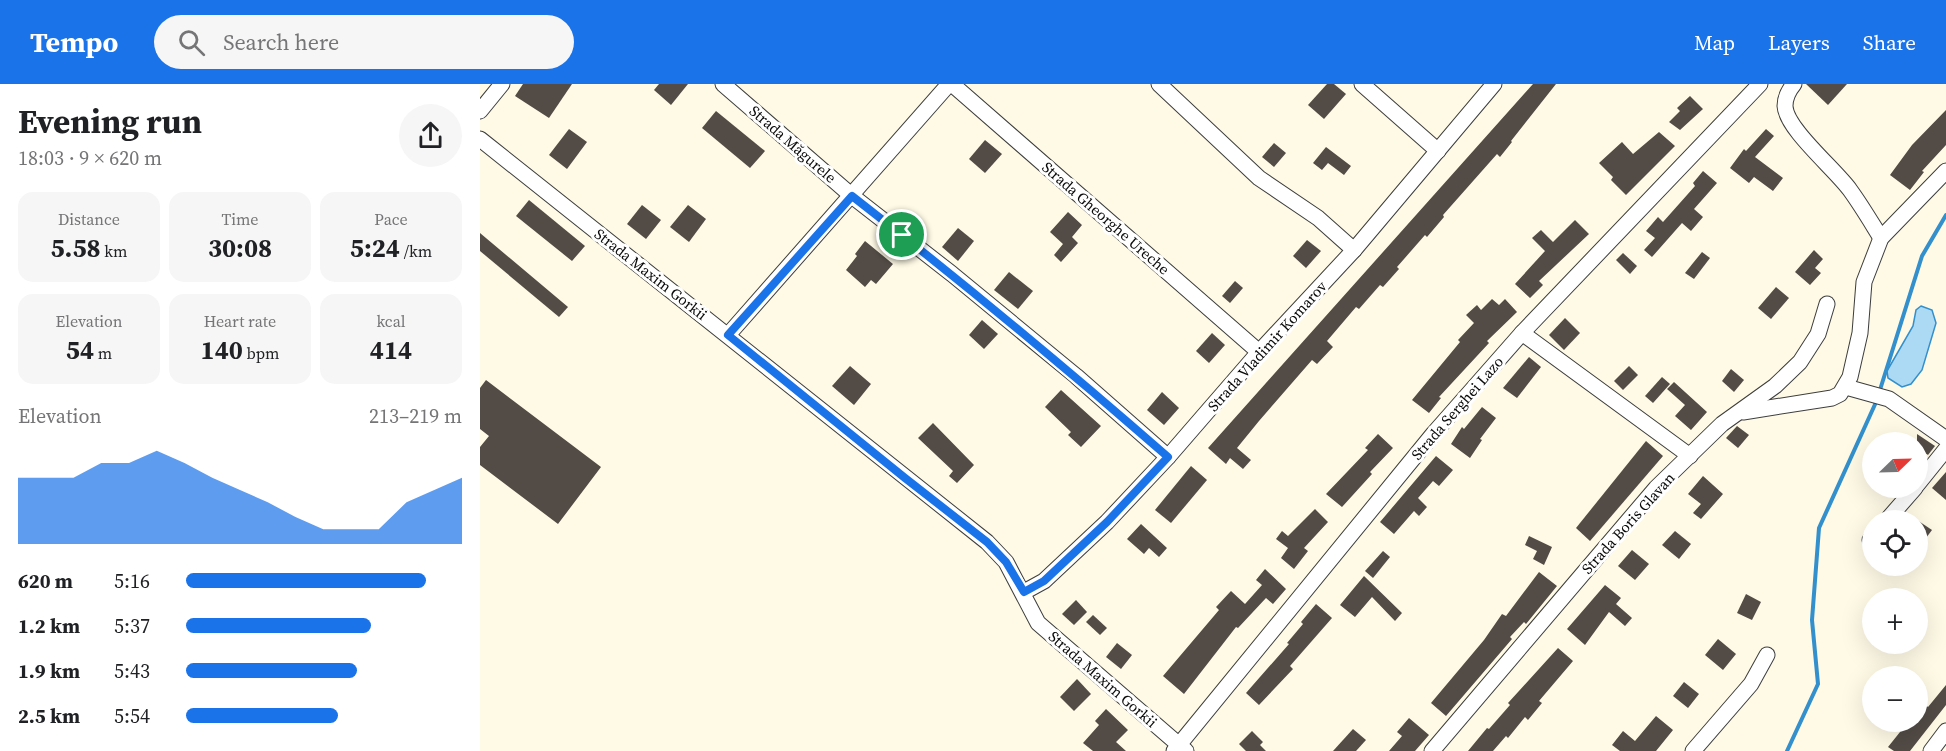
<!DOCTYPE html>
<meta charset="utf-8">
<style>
body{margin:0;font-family:"Source Serif 4",serif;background:#f6f6f6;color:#202124;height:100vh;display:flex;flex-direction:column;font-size:22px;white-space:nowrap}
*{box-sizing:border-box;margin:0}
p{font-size:20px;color:#757577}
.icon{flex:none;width:33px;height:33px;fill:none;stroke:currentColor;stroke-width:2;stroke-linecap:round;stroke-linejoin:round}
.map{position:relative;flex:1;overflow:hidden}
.panel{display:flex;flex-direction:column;background:#fff;width:480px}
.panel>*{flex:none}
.needle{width:39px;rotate:67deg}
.controls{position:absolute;left:1382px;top:348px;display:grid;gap:12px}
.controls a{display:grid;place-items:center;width:66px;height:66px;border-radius:50%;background:#fff;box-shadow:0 6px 24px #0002;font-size:30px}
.pin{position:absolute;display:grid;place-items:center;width:51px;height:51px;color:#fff;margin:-26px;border:3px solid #fff;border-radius:50%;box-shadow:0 2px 6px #0007}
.round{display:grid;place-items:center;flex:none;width:63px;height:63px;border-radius:32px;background:#f6f6f6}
.summary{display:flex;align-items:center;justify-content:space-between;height:102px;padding:0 18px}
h1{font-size:33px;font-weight:700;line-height:45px}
.figures{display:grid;grid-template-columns:repeat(3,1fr);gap:9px;height:102px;padding:6px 18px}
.figures div{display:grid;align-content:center;border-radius:15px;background:#f6f6f6;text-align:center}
.figures b{font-size:26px;font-weight:700}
.figures small{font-size:16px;font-weight:400}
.figures p{font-size:16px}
.chart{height:168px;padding:12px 18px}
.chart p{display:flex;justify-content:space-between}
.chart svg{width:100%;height:108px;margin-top:6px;fill:#1a73e8;opacity:.7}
ul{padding:0 18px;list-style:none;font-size:20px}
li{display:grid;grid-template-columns:96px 72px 1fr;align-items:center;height:45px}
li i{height:15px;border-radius:8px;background:#1a73e8}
header{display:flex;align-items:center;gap:36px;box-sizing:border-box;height:84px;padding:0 30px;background:#1a73e8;color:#fff}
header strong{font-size:28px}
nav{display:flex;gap:33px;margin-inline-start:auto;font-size:21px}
.search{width:420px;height:54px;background:#f6f6f6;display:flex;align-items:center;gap:15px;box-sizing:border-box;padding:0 21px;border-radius:33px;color:#757577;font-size:22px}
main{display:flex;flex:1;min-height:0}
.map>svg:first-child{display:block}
</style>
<header>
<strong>Tempo</strong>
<div class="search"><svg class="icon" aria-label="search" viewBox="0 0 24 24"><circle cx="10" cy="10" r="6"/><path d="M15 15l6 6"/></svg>Search here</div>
<nav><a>Map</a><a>Layers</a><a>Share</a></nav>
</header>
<main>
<section class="panel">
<div class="summary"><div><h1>Evening run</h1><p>18:03 · 9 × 620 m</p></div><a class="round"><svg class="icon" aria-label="share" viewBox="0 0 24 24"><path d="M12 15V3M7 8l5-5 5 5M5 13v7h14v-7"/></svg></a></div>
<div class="figures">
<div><p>Distance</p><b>5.58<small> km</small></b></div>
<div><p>Time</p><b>30:08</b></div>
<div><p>Pace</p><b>5:24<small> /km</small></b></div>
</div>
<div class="figures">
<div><p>Elevation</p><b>54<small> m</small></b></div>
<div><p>Heart rate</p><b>140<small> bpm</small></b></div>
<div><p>kcal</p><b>414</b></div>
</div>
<div class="chart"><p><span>Elevation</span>213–219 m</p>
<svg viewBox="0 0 160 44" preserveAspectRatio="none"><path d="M0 44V17L10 17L20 17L30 11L40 11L50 6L60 11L70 17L80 22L90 27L100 33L110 38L120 38L130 38L140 27L150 22L160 17V44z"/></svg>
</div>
<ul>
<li><b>620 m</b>5:16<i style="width:87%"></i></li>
<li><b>1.2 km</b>5:37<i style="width:67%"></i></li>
<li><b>1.9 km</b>5:43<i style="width:62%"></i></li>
<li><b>2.5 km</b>5:54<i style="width:55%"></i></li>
</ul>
</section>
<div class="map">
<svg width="1466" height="667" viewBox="0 0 1466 667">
<rect width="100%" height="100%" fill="#fffae6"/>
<path fill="#acdaf5" stroke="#3390cc" stroke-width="1.5" d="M1441 222 1452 226 1456 239 1442 286 1431 300 1422 303 1408 294 1407 287 1433 242 1436 226Z"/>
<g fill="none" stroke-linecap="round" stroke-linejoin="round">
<g stroke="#3390cc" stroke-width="4">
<path d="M1399 309 1442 172 1466 131"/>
<path d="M1307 667 1338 600 1332 536 1339 444 1397 316"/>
</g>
</g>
<g fill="#524b46">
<path d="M43 0H92L69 34 35 12Z"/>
<path d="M179 0H208L191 21 174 6Z"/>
<path d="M847 0H854L866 10 844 35 828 21Z"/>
<path d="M1053 0H1076L1031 57 1032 58 1020 73 1017 70 963 131 964 133 947 153 945 151 917 183 919 185 903 203 900 201 879 225 876 223 847 257 853 263 837 280 832 276 779 337 757 364 771 376 763 385 750 374 746 380 728 364Z"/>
<path d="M1326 0H1367L1348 21Z"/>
<path d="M1210 12 1223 25 1200 46 1189 38 1200 27 1197 24Z"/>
<path d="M1466 26V61L1442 87 1444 88 1430 106 1410 91 1432 61Z"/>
<path d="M236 27 285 67 270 84 222 44Z"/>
<path d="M89 45 107 58 87 85 69 71Z"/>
<path d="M1286 45 1294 52 1275 73 1303 94 1293 107 1274 93 1269 99 1250 84 1264 65 1266 67Z"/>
<path d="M1179 48 1195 62 1146 111 1131 96 1133 93 1119 79 1142 58 1153 70Z"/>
<path d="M505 56 522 70 505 89 489 75Z"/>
<path d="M794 59 806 69 794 83 782 73Z"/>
<path d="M846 63 871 82 864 91 848 79 842 86 833 79Z"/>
<path d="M1223 87 1237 99 1214 125 1223 133 1211 147 1202 139 1172 173 1164 166 1175 154 1166 147 1178 133 1183 138 1215 102 1213 99Z"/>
<path d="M49 116 105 162 92 177 36 132Z"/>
<path d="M162 121 181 136 166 155 147 140Z"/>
<path d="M208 121 226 135 209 158 190 143Z"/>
<path d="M588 128 602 141 592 153 598 159 581 178 574 171 583 160 570 148Z"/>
<path d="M1095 136 1109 150 1059 197 1063 201 1050 214 1035 200 1065 167 1052 154 1061 146 1073 158Z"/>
<path d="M478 144 494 157 478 177 462 163Z"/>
<path d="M0 149 88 223 79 233 0 167Z"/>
<path d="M827 156 841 167 826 184 813 172Z"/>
<path d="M385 157 413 180 396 200 391 196 385 203 366 186 377 172 375 170Z"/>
<path d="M1334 166 1343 175 1335 184 1341 189 1330 201 1315 188Z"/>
<path d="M1222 168 1230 174 1214 195 1205 189Z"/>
<path d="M1143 169 1157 182 1150 190 1136 176Z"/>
<path d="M529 188 553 207 538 225 514 206Z"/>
<path d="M755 197 763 204 750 219 742 212Z"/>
<path d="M1296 203 1309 214 1291 235 1278 224Z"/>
<path d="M1012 215 1019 221 1025 215 1037 228 1007 257 1009 259 959 313 961 314 949 329 932 316 980 258 978 256 994 239 986 231 997 221 1001 226Z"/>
<path d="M1085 234 1100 249 1084 266 1069 251Z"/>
<path d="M502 236 518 250 504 265 489 251Z"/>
<path d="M732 249 745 261 729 279 716 267Z"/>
<path d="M1049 273 1061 283 1037 314 1023 304Z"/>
<path d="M370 282 391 300 374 321 352 302Z"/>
<path d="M1149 282 1158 291 1143 306 1134 297Z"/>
<path d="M1251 285 1264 296 1254 308 1242 297Z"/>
<path d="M1182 293 1190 300 1173 319 1165 312Z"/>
<path d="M6 296 121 383 78 440 0 381V363L9 352 0 345V304Z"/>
<path d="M1194 298 1227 328 1211 346 1195 332 1205 321 1187 305Z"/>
<path d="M581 306 621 342 601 363 588 351 591 348 565 323Z"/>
<path d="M682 308 699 324 684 341 667 326Z"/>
<path d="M1002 323 1016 334 1000 355 1002 356 990 374 971 360 982 343 984 345Z"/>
<path d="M453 339 494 381 477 399 469 392 473 387 438 354Z"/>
<path d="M1257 342 1269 351 1258 364 1246 354Z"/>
<path d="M898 350 913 364 890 388 892 390 862 423 846 410 888 366 885 364Z"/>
<path d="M1437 350 1455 362 1448 371 1437 363Z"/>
<path d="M1166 357 1183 372 1110 457 1096 444Z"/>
<path d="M956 372 973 386 959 402 953 397 938 414 947 423 939 432 934 427 914 450 900 438Z"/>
<path d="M711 382 727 396 691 439 675 426Z"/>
<path d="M1466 388V416L1452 404Z"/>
<path d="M1223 392 1243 410 1221 435 1213 429 1221 420 1208 410Z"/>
<path d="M835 425 848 438 824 464 828 467 814 485 801 474 808 464 796 455 802 447 808 452Z"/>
<path d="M1437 436 1452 446 1437 466Z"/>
<path d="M661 440 687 464 679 473 669 464 664 470 647 455Z"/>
<path d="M1195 447 1211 460 1199 475 1182 461Z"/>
<path d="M1049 452 1072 463 1064 481 1053 475 1057 467 1045 461Z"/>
<path d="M1152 466 1169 480 1155 496 1138 482Z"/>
<path d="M903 467 910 473 893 494 885 487Z"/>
<path d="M785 485 806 505 793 520 786 514 758 544 756 543 704 610 683 592 739 526 736 523 751 507 765 520 782 501 776 496Z"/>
<path d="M1059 488 1077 502 1046 540 1044 538 1030 553 1032 555 966 632 951 619 1004 556 1022 530 1026 532Z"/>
<path d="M884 492 922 529 915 537 892 513 875 533 860 521Z"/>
<path d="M1125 501 1141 514 1136 520 1152 534 1145 542 1129 528 1105 561 1087 545Z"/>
<path d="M1266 510 1281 518 1272 536 1257 529Z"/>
<path d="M596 516 607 528 594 541 582 530Z"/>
<path d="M836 520 852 534 810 582 813 585 779 621 766 609 809 560 807 559 823 540 821 538Z"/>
<path d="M613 531 627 544 620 551 606 538Z"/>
<path d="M1238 555 1256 570 1243 586 1225 571Z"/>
<path d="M637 559 652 571 641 585 626 573Z"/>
<path d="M1078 564 1093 577 1059 617 1062 619 1048 636 1045 633 1028 654 1026 652 1013 667H988L1007 644 1009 645 1030 621 1028 619Z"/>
<path d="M597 595 611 610 594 627 580 613Z"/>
<path d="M1204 598 1219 610 1208 624 1193 612Z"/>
<path d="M1466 601V621L1430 667H1414L1408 663 1428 638H1437V614L1448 623Z"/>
<path d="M626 625 648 646 636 658 646 667H613L603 659 619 641 615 637Z"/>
<path d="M1176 632 1193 646 1176 667H1140L1132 661 1143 647 1155 657Z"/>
<path d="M929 634 949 651 935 667H909L922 652 917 648Z"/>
<path d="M873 645 886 656 876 667H853Z"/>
<path d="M772 647 783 658 780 661 786 667H766L759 660Z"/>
</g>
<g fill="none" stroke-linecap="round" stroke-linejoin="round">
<defs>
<g id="minor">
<path d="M243 0 372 112 472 190 596 292 688 373"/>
<path d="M472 0 779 268"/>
<path d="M679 0 779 94 838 134 874 166"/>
<path d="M882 0 958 67"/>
<path d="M1314 0C1309 6 1305 14 1305 22 1306 45 1356 86 1370 106 1381 121 1391 138 1401 154"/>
<path d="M0 27 22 0"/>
<path d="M0 55 507 458 526 478 558 539 706 667"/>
<path d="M1042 249 1210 372"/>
<path d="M248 251 469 0"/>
<path d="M1366 303 1409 315 1466 355"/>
<path d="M1263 328 1352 314 1360 310 1370 293 1380 249 1384 198 1401 154 1466 87"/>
<path d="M1437 401 1466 365"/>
<path d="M1407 436 1435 404"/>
<path d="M1390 456 1392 454"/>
<path d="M544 508 564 497 627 438 688 373 779 268 874 166 1014 0"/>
<path d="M694 667 954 349 1042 249 1280 0"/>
<path d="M952 667 1176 404 1242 340 1295 302 1320 278 1338 250 1347 220"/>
<path d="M1213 667 1271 600 1287 571"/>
<path d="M1451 667 1466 647"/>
</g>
</defs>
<use href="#minor" stroke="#3d3d3d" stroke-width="17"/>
<use href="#minor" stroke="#fff" stroke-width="15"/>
</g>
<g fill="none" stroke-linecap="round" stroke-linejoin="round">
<defs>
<path id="route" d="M372 112C480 196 585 283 688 373L627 438 564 497 544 508 526 478 507 458 425 394 248 251Z"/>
</defs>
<use href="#route" stroke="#fff" stroke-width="12"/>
<use href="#route" stroke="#1a73e8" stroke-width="8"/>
</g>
<g text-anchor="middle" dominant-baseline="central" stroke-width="6" stroke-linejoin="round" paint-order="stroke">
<g font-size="15" fill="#0a0a0a" stroke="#fff">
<text transform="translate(313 60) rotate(41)">Strada Măgurele</text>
<text transform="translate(626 134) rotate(41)">Strada Gheorghe Ureche</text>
<text transform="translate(171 190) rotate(38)">Strada Maxim Gorkii</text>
<text transform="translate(787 262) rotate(-48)">Strada Vladimir Komarov</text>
<text transform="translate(977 324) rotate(-49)">Strada Serghei Lazo</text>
<text transform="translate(1148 439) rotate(-48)">Strada Boris Glavan</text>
<text transform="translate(623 595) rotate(41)">Strada Maxim Gorkii</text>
</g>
</g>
</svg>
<div class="controls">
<a><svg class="needle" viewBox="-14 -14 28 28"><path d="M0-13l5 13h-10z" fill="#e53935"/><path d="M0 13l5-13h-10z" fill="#757577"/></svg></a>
<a><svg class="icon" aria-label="locate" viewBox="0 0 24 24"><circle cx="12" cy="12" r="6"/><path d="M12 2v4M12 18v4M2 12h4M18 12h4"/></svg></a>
<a>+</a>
<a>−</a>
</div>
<div class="pin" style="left:422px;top:151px;background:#1e9e55"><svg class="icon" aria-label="arrive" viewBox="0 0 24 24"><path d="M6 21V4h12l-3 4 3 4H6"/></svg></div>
</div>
</main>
